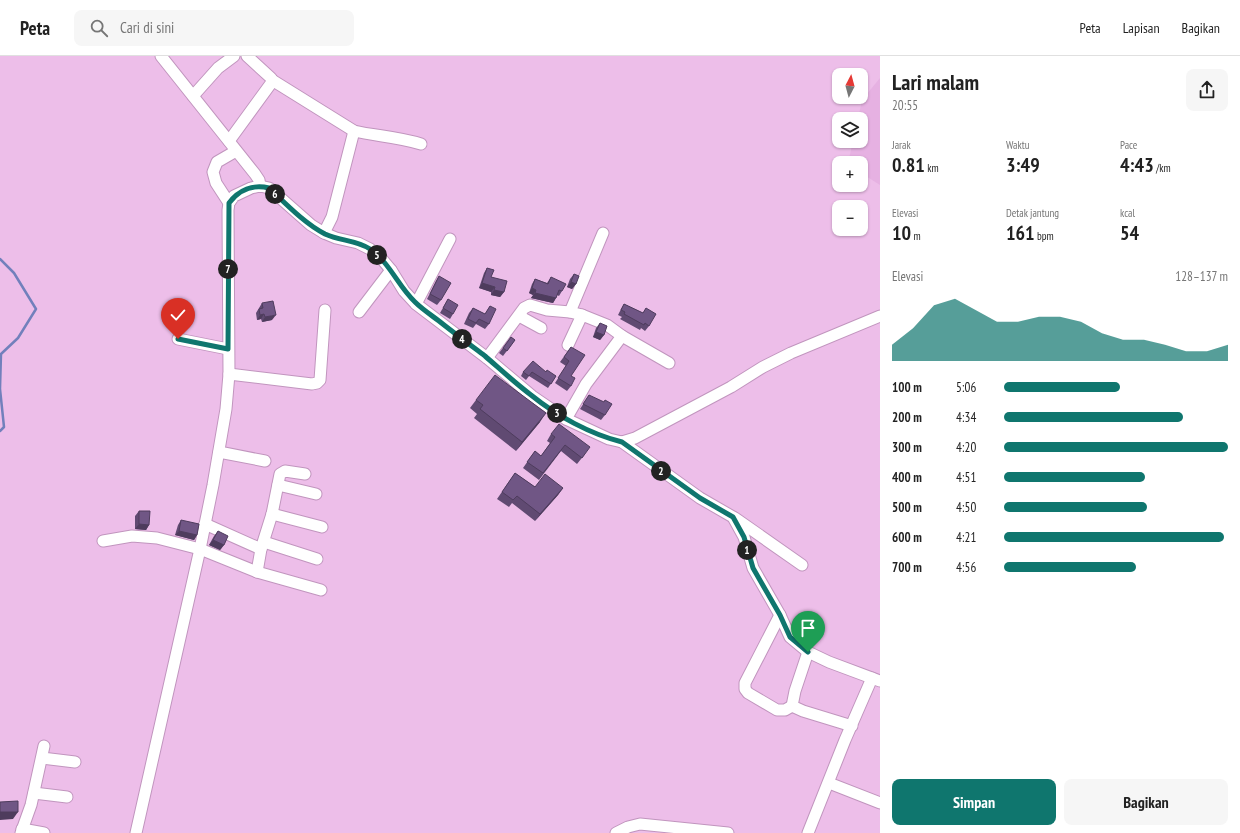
<!DOCTYPE html>
<html lang="id">
<meta charset="utf-8">
<style>
body{margin:0;font-family:"PT Sans Narrow",sans-serif;background:#f6f6f6;color:#222;height:100vh;display:flex;flex-direction:column;font-size:15px;white-space:nowrap}
*{box-sizing:border-box;margin:0}
p{font-size:13px;color:#767676}
.icon{flex:none;width:22px;height:22px;fill:none;stroke:currentColor;stroke-width:2;stroke-linecap:round;stroke-linejoin:round}
.map{position:relative;flex:1;overflow:hidden}
.side{display:flex;flex-direction:column;background:#fff;width:360px}
.side>*{flex:none}
.needle{width:26px;rotate:6deg}
.tools{position:absolute;left:832px;top:12px;display:grid;gap:8px}
.tools a{display:grid;place-items:center;width:36px;height:36px;border-radius:8px;background:#fff;box-shadow:0 1px 3px #0004;font-size:20px}
.pin{position:absolute;display:grid;place-items:center;width:34px;height:34px;color:#fff;margin:-41px -17px;border-radius:50% 50% 50% 0;rotate:-45deg;box-shadow:0 0 4px #0007}
.pin .icon{rotate:45deg}
.km{position:absolute;width:20px;height:20px;margin:-10px;border-radius:50%;background:#222;color:#fff;font-size:11px;line-height:20px;text-align:center}
.round{display:grid;place-items:center;flex:none;width:42px;height:42px;border-radius:8px;background:#f6f6f6}
.overview{display:flex;align-items:center;justify-content:space-between;height:68px;padding:0 12px}
h1{font-size:22px;font-weight:600;line-height:30px}
.stats{display:grid;grid-template-columns:repeat(3,1fr);gap:6px;height:68px;padding:4px 12px}
.stats div{display:grid;align-content:center}
.stats b{font-size:20px;font-weight:600}
.stats small{font-size:11px;font-weight:400}
.stats p{font-size:11px}
.chart{height:112px;padding:8px 12px}
.chart p{display:flex;justify-content:space-between}
.chart svg{width:100%;height:72px;margin-top:4px;fill:#0f766e;opacity:.7}
.action{display:flex;gap:8px;margin-top:auto;padding:8px 12px}
.action a{flex:1;height:46px;border-radius:8px;background:#0f766e;color:#fff;font-size:16px;font-weight:600;line-height:46px;text-align:center}
.action a+a{background:#f6f6f6;color:#222}
ul{padding:0 12px;list-style:none;font-size:13px}
li{display:grid;grid-template-columns:64px 48px 1fr;align-items:center;height:30px}
li i{height:10px;border-radius:5px;background:#0f766e}
header{display:flex;align-items:center;gap:24px;box-sizing:border-box;height:56px;padding:0 20px;background:#fff;border-bottom:1px solid #e0e0e0}
header strong{font-size:19px}
nav{display:flex;gap:22px;margin-inline-start:auto;font-size:14px}
.search{width:280px;height:36px;background:#f6f6f6;display:flex;align-items:center;gap:10px;box-sizing:border-box;padding:0 14px;border-radius:8px;color:#767676;font-size:15px}
main{display:flex;flex:1;min-height:0}
.map>svg:first-child{display:block}
</style>
<header>
<strong>Peta</strong>
<div class="search"><svg class="icon" aria-label="search" viewBox="0 0 24 24"><circle cx="10" cy="10" r="6"/><path d="M15 15l6 6"/></svg>Cari di sini</div>
<nav><a>Peta</a><a>Lapisan</a><a>Bagikan</a></nav>
</header>
<main>
<div class="map">
<svg width="880" height="777" viewBox="0 0 880 777">
<rect width="100%" height="100%" fill="#edbee9"/>
<path fill="#e6b1e2" d="M880 22V129L861 117V107H848L853 85H861V63H858L862 44Z"/>
<g fill="none" stroke-linecap="round" stroke-linejoin="round">
<path stroke="#7280bc" stroke-width="2.5" d="M0 203 14 217 36 253 18 282 1 298 0 333 4 371 0 375"/>
<defs>
<g id="minor">
<path d="M161 0 255 118 259 124 260 130"/>
<path d="M272 24 354 75C376 80 399 81 421 88"/>
<path d="M193 40 218 12 234 0"/>
<path d="M229 85 272 26V24L271 22 247 0"/>
<path d="M229 147 216 127 213 116 217 106 236 95"/>
<path d="M324 177 332 161 354 75"/>
<path d="M416 248 450 183"/>
<path d="M359 256 391 214"/>
<path d="M570 256 603 177"/>
<path d="M519 260 541 272"/>
<path d="M178 283 228 293"/>
<path d="M568 289 582 259"/>
<path d="M487 302 524 252 530 249 547 254 570 256 582 259 607 269 622 280 669 307"/>
<path d="M229 318 312 328 317 327 320 324 325 254"/>
<path d="M566 363 586 328 622 280"/>
<path d="M622 386 700 442 733 461 744 481 753 512 780 559 790 581 808 596 829 606 880 625"/>
<path d="M219 396 265 405"/>
<path d="M278 429 316 438"/>
<path d="M272 458 322 471"/>
<path d="M735 462 802 509"/>
<path d="M205 468 261 493 272 458 280 418 285 415 305 418"/>
<path d="M103 485 132 480 157 482 200 493 257 516 321 534"/>
<path d="M264 486 317 503"/>
<path d="M257 516 261 493"/>
<path d="M780 559 745 627V633L748 637 777 654H785L792 650"/>
<path d="M808 596 795 635 792 650 803 655 852 670"/>
<path d="M42 702 75 706"/>
<path d="M829 727 880 747"/>
<path d="M34 737 67 741"/>
<path d="M22 773 44 777"/>
<path d="M21 777 31 749 44 690"/>
<path d="M136 777 200 493 213 429 226 353 229 318 228 154 229 147 234 140 251 132 260 130 269 132 311 169 324 177 336 182 358 187 370 193 381 202 391 214 404 235 416 248 487 302 532 340 551 353 566 363 609 383 622 386 635 382 731 331 763 311 791 297 880 260"/>
<path d="M616 777 628 771 640 768 728 777"/>
<path d="M808 777 845 684 872 622"/>
</g>
</defs>
<use href="#minor" stroke="#c195be" stroke-width="13"/>
<use href="#minor" stroke="#fff" stroke-width="11"/>
</g>
<g fill="#604a72">
<path d="M487 212 491 221 504 236 500 241 491 239V236L479 232 484 217Z"/>
<path d="M574 218 576 228 572 233 567 231 570 223Z"/>
<path d="M439 220 441 244 437 249 427 243 436 225Z"/>
<path d="M551 221 562 235 559 240 557 239 556 242 553 247 531 242 533 239 529 237 532 228 535 223 547 227Z"/>
<path d="M448 243 453 258 450 263 440 257Z"/>
<path d="M262 247 272 264 262 266 261 263 257 264 256 257Z"/>
<path d="M624 248 643 257 646 252 649 270 645 275 641 272 640 274 620 263 622 261 618 259 621 253Z"/>
<path d="M490 250 489 268 485 273 476 268 473 272 464 268 469 257 473 252 485 258Z"/>
<path d="M600 267 604 279 600 284 593 281 596 272Z"/>
<path d="M511 281 515 284 503 300 499 297Z"/>
<path d="M571 291V330L567 335 555 327 566 310 560 306Z"/>
<path d="M523 316H546L556 320 548 332 529 320 526 324 521 320Z"/>
<path d="M589 339 605 359 601 364 580 353Z"/>
<path d="M476 344 540 366 516 395 474 362 477 358 470 352Z"/>
<path d="M551 378 585 398 577 408 561 395 539 424 523 412 535 395 541 400 550 387 547 385Z"/>
<path d="M515 417 535 431 563 432 558 439 535 465 512 447 509 451 497 443Z"/>
<path d="M139 455 149 469 146 474 135 473V460Z"/>
<path d="M181 464 197 479 194 484 175 479 178 469Z"/>
<path d="M218 475 224 489 220 494 209 489 214 480Z"/>
</g>
<g fill="#4e3c5d">
<path d="M571 226 576 228 572 233 567 231Z"/>
<path d="M482 227 495 231 491 236 479 232Z"/>
<path d="M532 232 536 234 533 239 529 237Z"/>
<path d="M494 234 504 236 500 241 491 239Z"/>
<path d="M535 237 556 242 553 247 531 242Z"/>
<path d="M264 258 261 263 257 264 260 259Z"/>
<path d="M276 259 272 264 262 266 265 261Z"/>
<path d="M596 276 604 279 600 284 593 281Z"/>
<path d="M546 357 540 366 516 395 522 386Z"/>
<path d="M563 432 558 439 535 465 540 458Z"/>
<path d="M139 468 149 469 146 474 135 473Z"/>
<path d="M179 475 197 479 194 484 175 479Z"/>
<path d="M213 484 224 489 220 494 209 489Z"/>
<path d="M0 756H18L13 763 0 764Z"/>
</g>
<g fill="#705685" stroke="#4e3c5d">
<path d="M487 212 494 214 491 221 507 225 504 236 494 234 495 231 482 227Z"/>
<path d="M574 218 579 220 576 228 571 226Z"/>
<path d="M439 220 451 227 441 244 430 238Z"/>
<path d="M551 221 566 228 562 235 559 234 556 242 535 237 536 234 532 232 535 223 548 228Z"/>
<path d="M448 243 458 249 453 258 443 252Z"/>
<path d="M273 245 276 259 265 261 264 258 260 259 259 253 263 252 262 247Z"/>
<path d="M624 248 643 257 646 252 656 258 649 270 645 267 644 269 624 258 625 256 621 254Z"/>
<path d="M490 250 496 253 489 268 479 263 476 267 468 263 473 252 485 258Z"/>
<path d="M600 267 607 270 604 279 596 276Z"/>
<path d="M511 281 515 284 507 295 503 292Z"/>
<path d="M571 291 585 299 571 320 575 322 571 330 558 322 569 305 564 301Z"/>
<path d="M533 305 546 316 547 314 556 320 551 328 532 316 529 320 523 316Z"/>
<path d="M495 319 546 357 522 386 480 353 483 349 476 344Z"/>
<path d="M589 339 604 346 605 344 612 348 605 359 583 348Z"/>
<path d="M559 368 590 391 582 402 565 389 543 417 527 406 535 395 541 400 555 381 551 378Z"/>
<path d="M515 417 535 431 545 418 563 432 540 458 517 440 513 444 502 436Z"/>
<path d="M139 455H150L149 469 139 468Z"/>
<path d="M181 464 199 468 197 479 179 475Z"/>
<path d="M218 475 228 480 224 489 213 484Z"/>
<path d="M18 745V756H0V746Z"/>
</g>
<g fill="none" stroke-linecap="round" stroke-linejoin="round">
<defs>
<path id="route" d="M178 283 228 293 229 147C239 134 253 128 269 132 285 147 305 168 325 178 340 185 357 184 370 193 390 207 398 230 415 246 422 253 431 259 439 265 454 277 469 288 485 300 500 313 515 327 531 339 557 360 590 378 622 386L700 442 733 461 744 481 753 512 780 559 790 581 808 596"/>
</defs>
<use href="#route" stroke="#fff" stroke-width="8"/>
<use href="#route" stroke="#0f766e" stroke-width="5"/>
</g>
</svg>
<div class="tools">
<a><svg class="needle" viewBox="-14 -14 28 28"><path d="M0-13l5 13h-10z" fill="#e53935"/><path d="M0 13l5-13h-10z" fill="#767676"/></svg></a>
<a><svg class="icon" aria-label="layers" viewBox="0 0 24 24"><path d="M12 4l9 5-9 5-9-5zM3 14l9 5 9-5"/></svg></a>
<a>+</a>
<a>−</a>
</div>
<div class="pin" style="left:808px;top:596px;background:#1e9e55"><svg class="icon" aria-label="arrive" viewBox="0 0 24 24"><path d="M6 21V4h12l-3 4 3 4H6"/></svg></div>
<div class="pin" style="left:178px;top:283px;background:#d93025"><svg class="icon" aria-label="check" viewBox="0 0 24 24"><path d="M5 12l5 5 9-10"/></svg></div>
<b class="km" style="left:747px;top:494px">1</b>
<b class="km" style="left:661px;top:415px">2</b>
<b class="km" style="left:557px;top:357px">3</b>
<b class="km" style="left:462px;top:283px">4</b>
<b class="km" style="left:377px;top:199px">5</b>
<b class="km" style="left:275px;top:138px">6</b>
<b class="km" style="left:228px;top:213px">7</b>
</div>
<section class="side">
<div class="overview"><div><h1>Lari malam</h1><p>20:55</p></div><a class="round"><svg class="icon" aria-label="share" viewBox="0 0 24 24"><path d="M12 15V3M7 8l5-5 5 5M5 13v7h14v-7"/></svg></a></div>
<div class="stats">
<div><p>Jarak</p><b>0.81<small> km</small></b></div>
<div><p>Waktu</p><b>3:49</b></div>
<div><p>Pace</p><b>4:43<small> /km</small></b></div>
</div>
<div class="stats">
<div><p>Elevasi</p><b>10<small> m</small></b></div>
<div><p>Detak jantung</p><b>161<small> bpm</small></b></div>
<div><p>kcal</p><b>54</b></div>
</div>
<div class="chart"><p><span>Elevasi</span>128–137 m</p>
<svg viewBox="0 0 160 44" preserveAspectRatio="none"><path d="M0 44V34L10 24L20 10L30 6L40 13L50 20L60 20L70 17L80 17L90 20L100 27L110 31L120 31L130 34L140 38L150 38L160 34V44z"/></svg>
</div>
<ul>
<li><b>100 m</b>5:06<i style="width:52%"></i></li>
<li><b>200 m</b>4:34<i style="width:80%"></i></li>
<li><b>300 m</b>4:20<i style="width:100%"></i></li>
<li><b>400 m</b>4:51<i style="width:63%"></i></li>
<li><b>500 m</b>4:50<i style="width:64%"></i></li>
<li><b>600 m</b>4:21<i style="width:98%"></i></li>
<li><b>700 m</b>4:56<i style="width:59%"></i></li>
</ul>
<div class="action"><a>Simpan</a><a>Bagikan</a></div>
</section>
</main>
